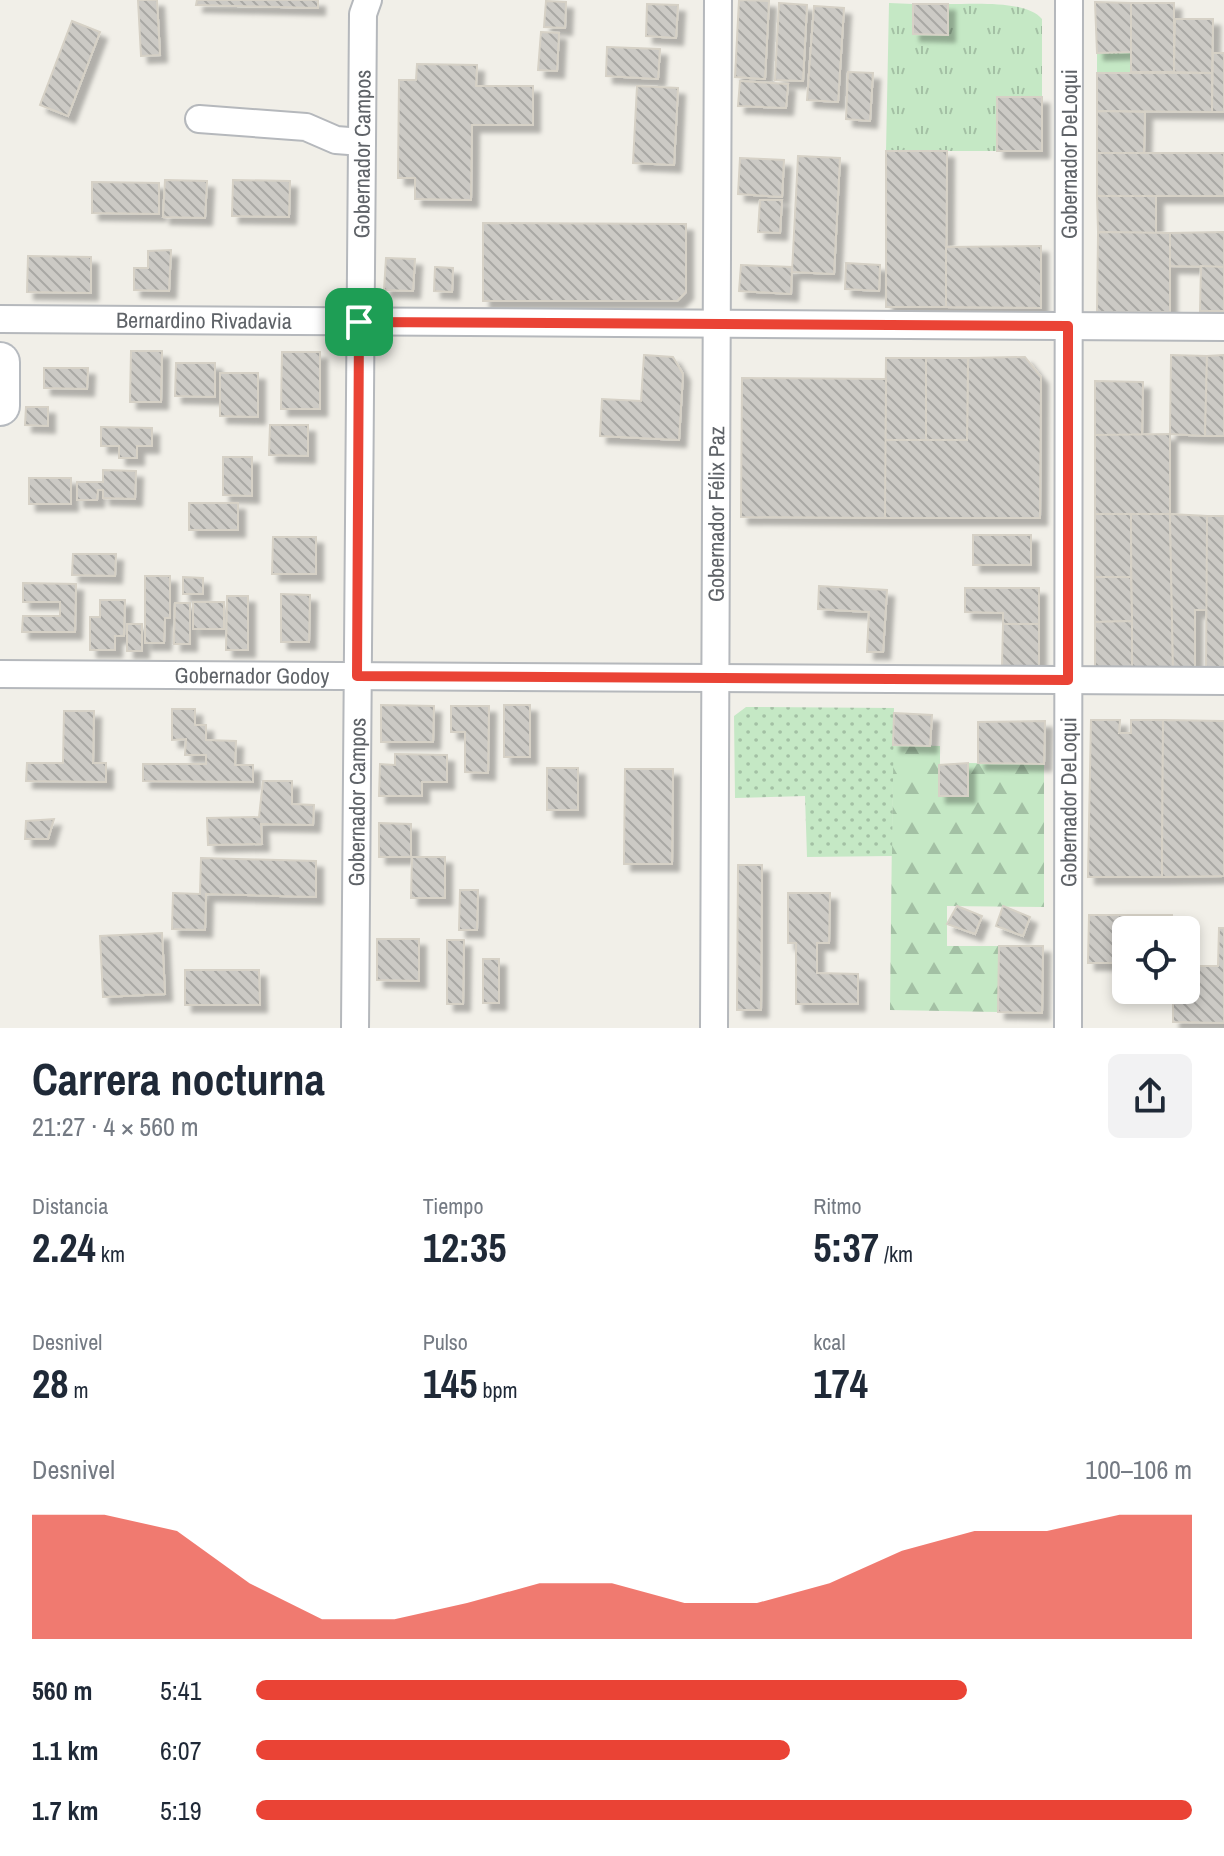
<!DOCTYPE html>
<html lang="es">
<meta charset="utf-8">
<style>
body{margin:0;font-family:"Archivo Narrow",sans-serif;background:#f2f2f3;color:#1f2937;height:100vh;display:flex;flex-direction:column;font-size:30px;white-space:nowrap}
*{box-sizing:border-box;margin:0}
p{font-size:26px;color:#747a83}
.icon{flex:none;width:44px;height:44px;fill:none;stroke:currentColor;stroke-width:2;stroke-linecap:round;stroke-linejoin:round}
.map{position:relative;height:1028px;overflow:hidden}
.sheet{display:flex;flex-direction:column;background:#fff;flex:1}
.sheet>*{flex:none}
.fabs{position:absolute;left:1112px;top:916px;display:grid;gap:16px}
.fabs a{display:grid;place-items:center;width:88px;height:88px;border-radius:12px;background:#fff;box-shadow:0 4px 12px #0003;font-size:40px}
.pin{position:absolute;display:grid;place-items:center;width:68px;height:68px;color:#fff;margin:-34px;border-radius:16px;box-shadow:0 4px 12px #0006}
.round{display:grid;place-items:center;flex:none;width:84px;height:84px;border-radius:12px;background:#f2f2f3}
.summary{display:flex;align-items:center;justify-content:space-between;height:136px;padding:0 32px}
h1{font-size:44px;font-weight:700;line-height:60px}
.figures{display:grid;grid-template-columns:repeat(3,1fr);gap:12px;height:136px;padding:8px 32px}
.figures div{display:grid;align-content:center}
.figures b{font-size:40px;font-weight:700}
.figures small{font-size:22px;font-weight:400}
.figures p{font-size:22px}
.chart{height:224px;padding:16px 32px}
.chart p{display:flex;justify-content:space-between}
.chart svg{width:100%;height:144px;margin-top:8px;fill:#ea4335;opacity:.7}
ul{padding:0 32px;list-style:none;font-size:26px}
li{display:grid;grid-template-columns:128px 96px 1fr;align-items:center;height:60px}
li i{height:20px;border-radius:10px;background:#ea4335}
.map>svg:first-child{display:block}
</style>
<div class="map">
<svg width="1224" height="1028" viewBox="0 0 1224 1028">
<defs>
<pattern id="grass-tufts" width="24" height="20" patternUnits="userSpaceOnUse" patternTransform="scale(2)"><rect width="24" height="20" fill="#c5e8c5"/><path d="M3 7l-1-3M5 7V3M7 7l1-3M15 17l-1-3M17 17v-4M19 17l1-3" fill="none" stroke="#a3c0a4"/></pattern>
<pattern id="forest-firs" width="22" height="20" patternUnits="userSpaceOnUse" patternTransform="scale(2)"><rect width="22" height="20" fill="#c5e8c5"/><path d="M5 1l3.5 6h-7zM16 11l3.5 6h-7z" fill="#a3c0a4"/></pattern>
<pattern id="park-dots" width="8" height="8" patternUnits="userSpaceOnUse" patternTransform="scale(2)"><rect width="8" height="8" fill="#c5e8c5"/><path d="M2 2h.1M6 6h.1" fill="none" stroke="#a3c0a4" stroke-width="1.8" stroke-linecap="round"/></pattern>
<pattern id="building-back-hatch" width="6" height="6" patternUnits="userSpaceOnUse" patternTransform="scale(2)"><rect width="6" height="6" fill="#cccac5"/><path d="M-1 5l2 2M0 0l6 6M5-1l2 2" fill="none" stroke="#a9a8a4"/></pattern>
<filter id="shadow"><feDropShadow dx="7" dy="7" stdDeviation="2" flood-color="#0004"/></filter>
</defs>
<rect width="100%" height="100%" fill="#f1efe8"/>
<g fill="url(#grass-tufts)">
<path d="M889 3 913 4V34H948V4C975 4 1026 0 1042 19V97H997V151H886Z"/>
<path d="M1131 52V72L1097 73V53Z"/>
</g>
<path fill="url(#forest-firs)" d="M893 745 940 746V796H968V763L1044 764V907L947 906V946H999L998 1012 890 1010Z"/>
<path fill="url(#park-dots)" d="M746 707 894 708 892 856 807 857 805 796 735 798 734 716Z"/>
<g fill="url(#building-back-hatch)" stroke="#d6d1c6" stroke-width="2" filter="url(#shadow)">
<path d="M138 0H157L160 55 141 56Z"/>
<path d="M197 0H318V8L196 5Z"/>
<path d="M739 0 769 1 765 79 735 77Z"/>
<path d="M546 1 566 2 565 28 544 27Z"/>
<path d="M1095 2 1131 3V52L1097 53Z"/>
<path d="M779 3 807 5 803 81 775 80Z"/>
<rect x="1131" y="3" width="43" height="69"/>
<path d="M647 4 678 5 676 38 646 36Z"/>
<path d="M913 4H948V35L913 34Z"/>
<path d="M814 6 844 8 838 102 807 100Z"/>
<path d="M1175 19H1213L1212 73 1174 72Z"/>
<path d="M72 21 100 32 68 116 40 105Z"/>
<path d="M541 32 559 33 557 71 538 70Z"/>
<path d="M607 47 660 49 658 79 606 76Z"/>
<path d="M1213 53H1224V112H1212Z"/>
<path d="M417 64 477 65 476 86H533V125H472L471 200 415 199V178H398L399 80H416Z"/>
<path d="M848 72 873 73 870 121 846 119Z"/>
<path d="M1097 73H1212V112L1097 111Z"/>
<path d="M740 81 788 84 786 108 738 106Z"/>
<path d="M637 86 678 88 674 165 633 163Z"/>
<rect x="997" y="97" width="45" height="54"/>
<path d="M1097 111 1145 112 1144 153H1097Z"/>
<path d="M886 151H947L946 307H886Z"/>
<rect x="1097" y="153" width="127" height="43"/>
<path d="M798 156 840 158 834 274 792 272Z"/>
<path d="M740 158 784 160 782 197 738 194Z"/>
<path d="M165 180 207 181 205 218 163 217Z"/>
<path d="M233 180 290 181 289 217 232 216Z"/>
<path d="M92 182 159 183V214L92 213Z"/>
<path d="M1097 196H1156V233L1098 232Z"/>
<path d="M760 200H782L780 233 758 232Z"/>
<path d="M483 223 686 224V292L677 301H483Z"/>
<path d="M1098 232 1170 233V312H1097Z"/>
<path d="M1224 232V267L1170 266V233Z"/>
<path d="M1041 246V308L946 307V247Z"/>
<path d="M171 250 169 291 134 290V268H148V251Z"/>
<path d="M28 256 91 257V293L27 292Z"/>
<path d="M386 258 415 259 413 291 384 290Z"/>
<path d="M846 263 880 265 879 291 845 289Z"/>
<path d="M741 265 792 267 791 294 739 291Z"/>
<path d="M1201 266 1224 267V311H1200Z"/>
<path d="M435 267 453 268 452 292 434 291Z"/>
<path d="M131 351H162L161 402H130Z"/>
<path d="M282 352H320V409H281Z"/>
<path d="M644 355 673 357 683 374 679 440 600 436 602 399 641 401Z"/>
<path d="M1171 355 1207 356 1205 436 1170 434Z"/>
<path d="M1224 355V436H1205L1207 356Z"/>
<path d="M1025 357 1041 377 1040 518H885V440H967L968 358Z"/>
<path d="M886 358H926V440H885Z"/>
<path d="M926 358H968L967 440H926Z"/>
<path d="M176 363H215V397L175 396Z"/>
<path d="M44 368H88L87 389 44 388Z"/>
<path d="M220 373H258V417L220 416Z"/>
<path d="M742 378 886 379 885 518 741 517Z"/>
<path d="M1095 381 1143 382 1142 435H1095Z"/>
<path d="M26 407H48V426L25 425Z"/>
<path d="M270 425H308V456L269 455Z"/>
<path d="M101 427 152 428V446H137V458H119V446H101Z"/>
<path d="M1170 434V514H1095V435Z"/>
<path d="M223 457H252V496L223 495Z"/>
<path d="M103 470 136 471 135 499 103 498V490H98L97 500H77V482H103Z"/>
<rect x="29" y="478" width="42" height="26"/>
<rect x="189" y="503" width="49" height="27"/>
<rect x="1095" y="514" width="36" height="63"/>
<path d="M1131 514H1170L1173 671H1132Z"/>
<path d="M1170 514 1207 516V610H1195V671H1173Z"/>
<path d="M1207 516H1224V671H1206Z"/>
<rect x="973" y="535" width="58" height="30"/>
<path d="M273 537H316V574H272Z"/>
<path d="M73 554H116L115 576 72 575Z"/>
<path d="M145 576H170V618H165L164 643H145Z"/>
<path d="M183 577 203 578V594H183Z"/>
<path d="M1095 577H1131L1132 621 1095 622Z"/>
<path d="M23 583 76 584 75 632H22L23 616H60V602H23Z"/>
<path d="M819 586 887 590 883 652H867L869 612 818 609Z"/>
<path d="M965 588H1039V624H1003V613L965 612Z"/>
<path d="M281 594 310 595 309 642H281Z"/>
<path d="M227 596H248V650H226Z"/>
<path d="M100 600H125L124 636H115V650H90V617H100Z"/>
<rect x="193" y="602" width="31" height="27"/>
<path d="M175 603H190V644H174Z"/>
<path d="M1132 621V671H1095V622Z"/>
<rect x="127" y="624" width="15" height="27"/>
<path d="M1003 624H1039V667L1002 666Z"/>
<path d="M381 705 434 706 433 742H381Z"/>
<rect x="504" y="705" width="26" height="52"/>
<path d="M451 706H489L488 773 465 772V732H451Z"/>
<path d="M172 709H195V725H206V740L236 741 235 765H253V782L143 781V764H206V755H185L186 739 172 740Z"/>
<path d="M64 711H94L93 763H106V782L26 781 27 763H63Z"/>
<path d="M894 713 932 715 930 746 893 745Z"/>
<path d="M1091 720H1120L1119 733H1131V720H1163L1162 877H1088Z"/>
<path d="M1163 720 1224 721V876L1162 877Z"/>
<path d="M1045 721 1044 764 978 763V722Z"/>
<path d="M395 754 447 755V782H422V796H379L380 764 395 765Z"/>
<path d="M968 763V796H939V765Z"/>
<rect x="547" y="768" width="31" height="42"/>
<path d="M625 769H673L672 864H624Z"/>
<path d="M263 781H292V804L314 805 313 825 261 824 262 844 208 845 207 818 259 817Z"/>
<path d="M54 819 48 839H25L26 821Z"/>
<path d="M379 823 411 824V857H379Z"/>
<path d="M412 857H445V898H411Z"/>
<path d="M201 858 316 861V897L206 894 205 930 172 929 173 893 200 894Z"/>
<path d="M738 865H762L761 1010H737Z"/>
<path d="M460 890H478L477 930H459Z"/>
<path d="M788 893H830L829 943H817V973L858 974V1004H796V943H788Z"/>
<path d="M957 906 982 916 975 934 947 924Z"/>
<path d="M1003 906 1030 917 1023 936 996 926Z"/>
<path d="M1089 915H1130V930H1126V963H1088Z"/>
<rect x="1130" y="915" width="42" height="15"/>
<path d="M1219 928H1224V1023L1173 1022V990H1186L1189 966H1218Z"/>
<path d="M162 933 165 994 103 997 100 936Z"/>
<path d="M377 939H419V981L377 980Z"/>
<path d="M447 940H464L463 1004H447Z"/>
<path d="M999 946H1043L1042 1013 998 1012Z"/>
<rect x="483" y="959" width="16" height="44"/>
<path d="M185 970H259L260 1005H185Z"/>
</g>
<g fill="none" stroke-linecap="round" stroke-linejoin="round">
<defs>
<g id="minor">
<path d="M199 119 306 127 336 140 362 142"/>
<path id="s1" d="M0 319 1224 327"/>
<path id="s2" d="M0 674 1224 681"/>
<path id="s3" d="M355 1028 362 142 363 14 368 0"/>
<path id="s4" d="M714 1028 718 0"/>
<path id="s5" d="M1068 1028 1069 0"/>
</g>
<path id="secondary" d="M0 362V406"/>
</defs>
<use href="#minor" stroke="#b5b8bc" stroke-width="30"/>
<use href="#secondary" stroke="#b6babf" stroke-width="42"/>
<use href="#minor" stroke="#fff" stroke-width="26"/>
<use href="#secondary" stroke="#fff" stroke-width="38"/>
</g>
<g fill="none" stroke-linecap="round" stroke-linejoin="round">
<defs>
<path id="route" d="M359 322 1068 326V680L357 676Z"/>
</defs>
<use href="#route" stroke="#fff" stroke-width="16"/>
<use href="#route" stroke="#ea4335" stroke-width="10"/>
</g>
<g text-anchor="middle" dominant-baseline="central" stroke-width="6" stroke-linejoin="round" paint-order="stroke">
<g font-size="22" fill="#5f6368" stroke="#fff">
<text stroke="none"><textPath href="#s3" startOffset="874">Gobernador Campos</textPath></text>
<text stroke="none"><textPath href="#s5" startOffset="874">Gobernador DeLoqui</textPath></text>
<text stroke="none"><textPath href="#s1" startOffset="204">Bernardino Rivadavia</textPath></text>
<text stroke="none"><textPath href="#s4" startOffset="514">Gobernador Félix Paz</textPath></text>
<text stroke="none"><textPath href="#s2" startOffset="252">Gobernador Godoy</textPath></text>
<text stroke="none"><textPath href="#s3" startOffset="226">Gobernador Campos</textPath></text>
<text stroke="none"><textPath href="#s5" startOffset="226">Gobernador DeLoqui</textPath></text>
</g>
</g>
</svg>
<div class="fabs">
<a><svg class="icon" aria-label="locate" viewBox="0 0 24 24"><circle cx="12" cy="12" r="6"/><path d="M12 2v4M12 18v4M2 12h4M18 12h4"/></svg></a>
</div>
<div class="pin" style="left:359px;top:322px;background:#1e9e55"><svg class="icon" aria-label="arrive" viewBox="0 0 24 24"><path d="M6 21V4h12l-3 4 3 4H6"/></svg></div>
</div>
<section class="sheet">
<div class="summary"><div><h1>Carrera nocturna</h1><p>21:27 · 4 × 560 m</p></div><a class="round"><svg class="icon" aria-label="share" viewBox="0 0 24 24"><path d="M12 15V3M7 8l5-5 5 5M5 13v7h14v-7"/></svg></a></div>
<div class="figures">
<div><p>Distancia</p><b>2.24<small> km</small></b></div>
<div><p>Tiempo</p><b>12:35</b></div>
<div><p>Ritmo</p><b>5:37<small> /km</small></b></div>
</div>
<div class="figures">
<div><p>Desnivel</p><b>28<small> m</small></b></div>
<div><p>Pulso</p><b>145<small> bpm</small></b></div>
<div><p>kcal</p><b>174</b></div>
</div>
<div class="chart"><p><span>Desnivel</span>100–106 m</p>
<svg viewBox="0 0 160 44" preserveAspectRatio="none"><path d="M0 44V6L10 6L20 11L30 27L40 38L50 38L60 33L70 27L80 27L90 33L100 33L110 27L120 17L130 11L140 11L150 6L160 6V44z"/></svg>
</div>
<ul>
<li><b>560 m</b>5:41<i style="width:76%"></i></li>
<li><b>1.1 km</b>6:07<i style="width:57%"></i></li>
<li><b>1.7 km</b>5:19<i style="width:100%"></i></li>
</ul>
</section>
